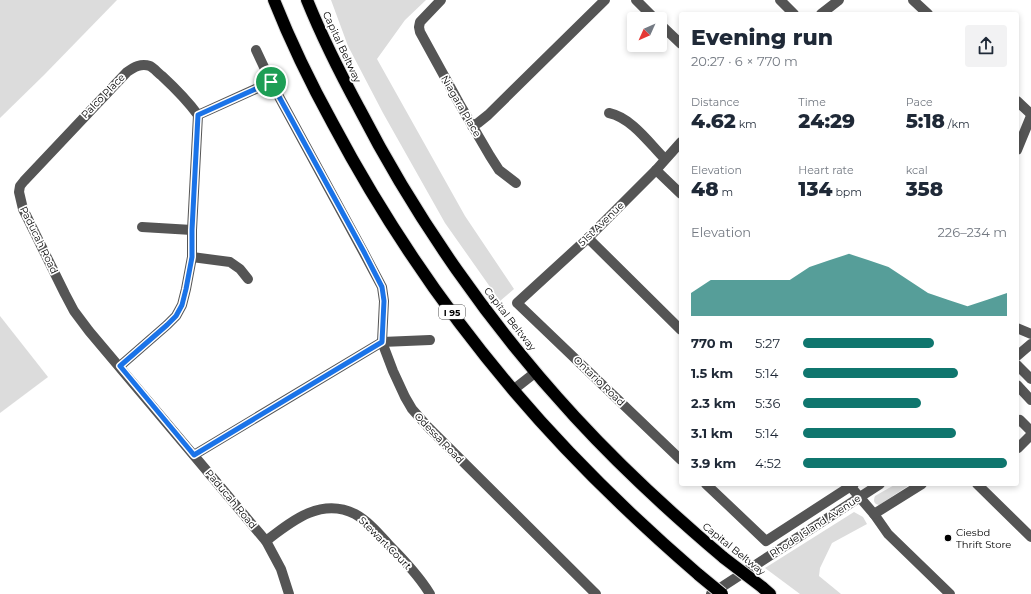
<!DOCTYPE html>
<meta charset="utf-8">
<style>
body{margin:0;font-family:Montserrat,sans-serif;background:#f2f2f3;color:#1f2937;height:100vh;display:flex;flex-direction:column;font-size:15px;white-space:nowrap}
*{box-sizing:border-box;margin:0}
p{font-size:13px;color:#747a83}
.icon{flex:none;width:22px;height:22px;fill:none;stroke:currentColor;stroke-width:2;stroke-linecap:round;stroke-linejoin:round}
.map{position:relative;flex:1;overflow:hidden}
.panel{position:absolute;left:679px;top:12px;width:340px;height:474px;display:flex;flex-direction:column;background:#fff;border-radius:4px;box-shadow:0 2px 6px #0003}
.panel>*{flex:none}
.needle{width:26px;rotate:225deg}
.fabs{position:absolute;left:627px;top:12px;display:grid;gap:8px}
.fabs a{display:grid;place-items:center;width:40px;height:40px;border-radius:4px;background:#fff;box-shadow:0 2px 6px #0003;font-size:20px}
.pin{position:absolute;display:grid;place-items:center;width:34px;height:34px;color:#fff;margin:-17px;border:2px solid #fff;border-radius:50%;box-shadow:0 1px 4px #0007}
.round{display:grid;place-items:center;flex:none;width:42px;height:42px;border-radius:4px;background:#f2f2f3}
.overview{display:flex;align-items:center;justify-content:space-between;height:68px;padding:0 12px}
h1{font-size:22px;font-weight:800;line-height:30px}
.figures{display:grid;grid-template-columns:repeat(3,1fr);gap:6px;height:68px;padding:4px 12px}
.figures div{display:grid;align-content:center}
.figures b{font-size:20px;font-weight:800}
.figures small{font-size:11px;font-weight:400}
.figures p{font-size:11px}
.chart{height:112px;padding:8px 12px}
.chart p{display:flex;justify-content:space-between}
.chart svg{width:100%;height:72px;margin-top:4px;fill:#0f766e;opacity:.7}
ul{padding:0 12px;list-style:none;font-size:13px}
li{display:grid;grid-template-columns:64px 48px 1fr;align-items:center;height:30px}
li i{height:10px;border-radius:5px;background:#0f766e}
.map>svg:first-child{display:block}
</style>
<div class="map">
<svg width="1031" height="594" viewBox="0 0 1031 594">
<rect width="100%" height="100%" fill="#fff"/>
<g fill="#dcdcdc">
<path d="M0 0H117L44 75 0 118Z"/>
<path d="M331 0H426L405 20 377 59 465 216 514 289 500 301 445 223 383 113 348 46Z"/>
<path d="M0 316 48 377 0 413Z"/>
<path d="M896 484H911L879 505C874 504 873 501 875 496Z"/>
<path d="M854 512 863 517 867 524 832 543 820 568 819 576 841 594H800L765 568Z"/>
</g>
<g fill="none" stroke-linecap="round" stroke-linejoin="round">
<defs>
<g id="highway">
<path d="M274 0C291 43 311 84 333 124 383 218 445 310 514 391 570 457 633 518 699 575"/>
<path d="M307 0C322 37 340 73 359 108 416 219 491 326 575 417 621 467 672 514 724 558"/>
<path d="M762 587 770 594"/>
</g>
</defs>
<use href="#highway" stroke="#dbdbdb" stroke-width="14"/>
<g stroke="#555" stroke-width="10">
<path d="M441 0 420 22 419 27 420 32 459 103 490 156 499 170 516 183"/>
<path d="M636 0 655 19"/>
<path d="M780 0 794 14"/>
<path d="M913 0 928 14"/>
<path d="M821 14 839 0"/>
<path d="M660 24 681 44"/>
<path d="M256 50 271 82 364 253 382 287 384 301 382 342 393 371 405 397 412 409 428 427 596 594"/>
<path d="M1017 101 1031 114"/>
<path d="M609 113C632 118 649 143 665 159"/>
<path d="M198 115C187 100 176 89 162 76 158 73 154 68 150 66 141 63 134 67 127 72L24 181 20 186 19 192 23 209 65 294 74 311 89 331 266 541 281 569 289 594"/>
<path d="M198 115 271 82"/>
<path d="M472 126 478 123 488 115 605 0"/>
<path d="M681 142 656 170 588 238 517 303 681 460"/>
<path d="M1017 150 1031 116"/>
<path d="M656 170 681 194"/>
<path d="M142 227 192 230"/>
<path d="M588 238 681 330"/>
<path d="M192 257 230 262 240 269 248 279"/>
<path d="M1017 328 1031 334"/>
<path d="M1017 356 1031 344"/>
<path d="M1017 365 1031 379"/>
<path d="M120 366 167 325 176 316 182 305 186 289 192 257V230L198 115"/>
<path d="M1017 385 1031 400"/>
<path d="M513 390 536 372"/>
<path d="M1017 422 1020 420 1031 431"/>
<path d="M1017 446 1018 448 1031 435"/>
<path d="M194 455 382 342 430 340"/>
<path d="M706 484 766 541 854 484"/>
<path d="M977 484 1031 537"/>
<path d="M850 486 874 514 888 534 950 594"/>
<path d="M874 514 922 484"/>
<path d="M266 541C292 521 321 497 355 514 368 521 379 534 389 545 404 560 419 576 430 594"/>
<path d="M711 594 880 484"/>
</g>
<use href="#highway" stroke="#000" stroke-width="12"/>
<defs>
<g id="highway-bridge">
<path d="M724 558 762 587"/>
<path d="M699 575 722 594"/>
</g>
</defs>
<use href="#highway-bridge" stroke="#dbdbdb" stroke-width="14" stroke-linecap="butt"/>
<use href="#highway-bridge" stroke="#000" stroke-width="12"/>
</g>
<g fill="none" stroke-linecap="round" stroke-linejoin="round">
<defs>
<path id="route" d="M271 82 364 252 382 287 384 301 382 342 194 455 120 366 167 325 176 316 182 305 186 289 192 257V230L198 115Z"/>
</defs>
<use href="#route" stroke="#fff" stroke-width="8"/>
<use href="#route" stroke="#1a73e8" stroke-width="5"/>
</g>
<circle fill="#000" stroke="#fff" stroke-width="1.5" cx="948" cy="538" r="4"/>
<g text-anchor="middle" dominant-baseline="central" stroke-width="3.5" stroke-linejoin="round" paint-order="stroke">
<rect fill="#fff" stroke="#4c4c4c" stroke-width="1" x="439" y="305" width="26" height="14" rx="3"/>
<g font-size="9" font-weight="bold" fill="#000">
<text x="452" y="312">I 95</text>
</g>
<g font-size="10" fill="#000" stroke="#fff">
<text transform="translate(342 47) rotate(65)">Capital Beltway</text>
<text transform="translate(103 96) rotate(-46)">Palco Place</text>
<text transform="translate(461 106) rotate(60)">Niagara Place</text>
<text transform="translate(601 224) rotate(-44)">51st Avenue</text>
<text transform="translate(39 240) rotate(64)">Paducah Road</text>
<text transform="translate(510 319) rotate(52)">Capital Beltway</text>
<text transform="translate(599 381) rotate(44)">Ontario Road</text>
<text transform="translate(439 438) rotate(46)">Odessa Road</text>
<text transform="translate(231 499) rotate(50)">Paducah Road</text>
<text transform="translate(815 526) rotate(-33)">Rhode Island Avenue</text>
<text transform="translate(385 543) rotate(45)">Stewart Court</text>
<text transform="translate(734 549) rotate(39)">Capital Beltway</text>
</g>
<g font-size="10" fill="#000" stroke="#fff" text-anchor="start">
<text x="956" y="532">Ciesbd<tspan x="956" dy="12">Thrift Store</tspan></text>
</g>
</g>
</svg>
<div class="fabs">
<a><svg class="needle" viewBox="-14 -14 28 28"><path d="M0-13l5 13h-10z" fill="#e53935"/><path d="M0 13l5-13h-10z" fill="#747a83"/></svg></a>
</div>
<div class="pin" style="left:271px;top:82px;background:#1e9e55"><svg class="icon" aria-label="arrive" viewBox="0 0 24 24"><path d="M6 21V4h12l-3 4 3 4H6"/></svg></div>
<section class="panel">
<div class="overview"><div><h1>Evening run</h1><p>20:27 · 6 × 770 m</p></div><a class="round"><svg class="icon" aria-label="share" viewBox="0 0 24 24"><path d="M12 15V3M7 8l5-5 5 5M5 13v7h14v-7"/></svg></a></div>
<div class="figures">
<div><p>Distance</p><b>4.62<small> km</small></b></div>
<div><p>Time</p><b>24:29</b></div>
<div><p>Pace</p><b>5:18<small> /km</small></b></div>
</div>
<div class="figures">
<div><p>Elevation</p><b>48<small> m</small></b></div>
<div><p>Heart rate</p><b>134<small> bpm</small></b></div>
<div><p>kcal</p><b>358</b></div>
</div>
<div class="chart"><p><span>Elevation</span>226–234 m</p>
<svg viewBox="0 0 160 44" preserveAspectRatio="none"><path d="M0 44V30L10 22L20 22L30 22L40 22L50 22L60 14L70 10L80 6L90 10L100 14L110 22L120 30L130 34L140 38L150 34L160 30V44z"/></svg>
</div>
<ul>
<li><b>770 m</b>5:27<i style="width:64%"></i></li>
<li><b>1.5 km</b>5:14<i style="width:76%"></i></li>
<li><b>2.3 km</b>5:36<i style="width:58%"></i></li>
<li><b>3.1 km</b>5:14<i style="width:75%"></i></li>
<li><b>3.9 km</b>4:52<i style="width:100%"></i></li>
</ul>
</section>
</div>
